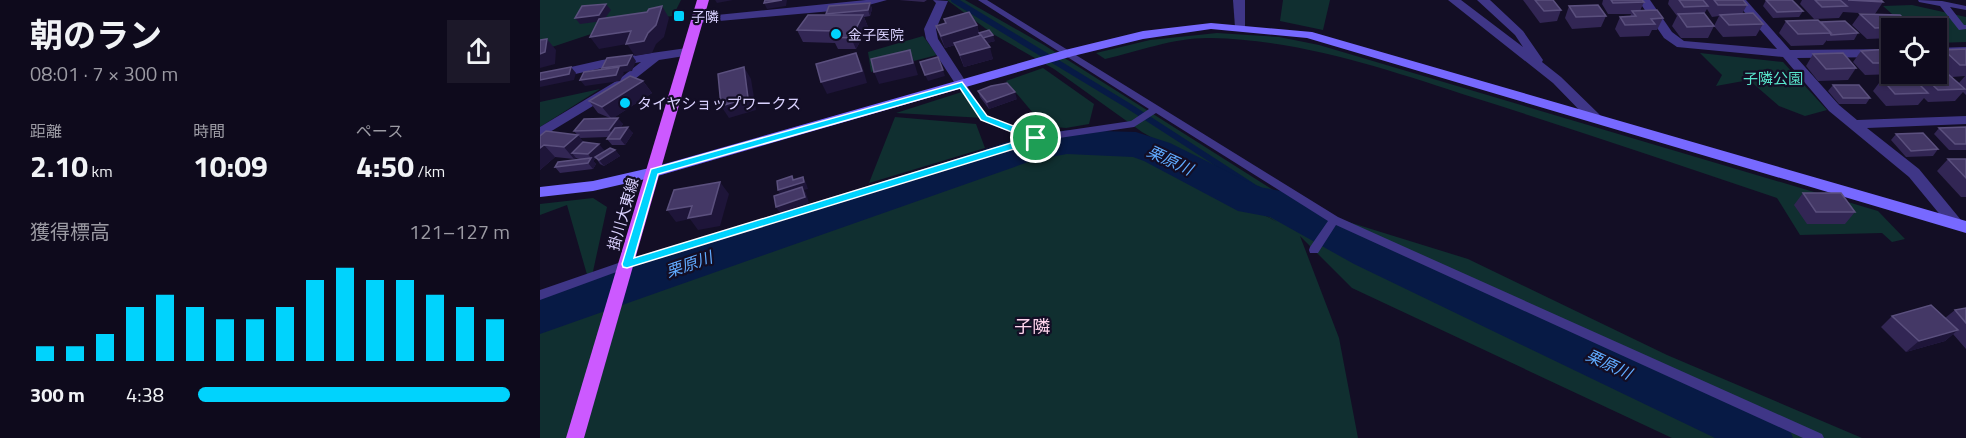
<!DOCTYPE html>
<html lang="ja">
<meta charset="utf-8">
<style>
body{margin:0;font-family:"Titillium Web","Noto Sans JP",sans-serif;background:#1c1829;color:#f1f3f6;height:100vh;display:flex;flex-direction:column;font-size:22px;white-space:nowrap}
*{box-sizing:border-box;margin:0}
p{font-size:20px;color:#9b9aa3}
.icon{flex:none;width:33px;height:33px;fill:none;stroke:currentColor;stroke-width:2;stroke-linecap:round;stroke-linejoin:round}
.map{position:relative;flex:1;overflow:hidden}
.sheet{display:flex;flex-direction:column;background:#0e0a1c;width:540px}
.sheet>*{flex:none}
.fabs{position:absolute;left:1341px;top:18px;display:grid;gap:12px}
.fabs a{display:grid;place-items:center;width:66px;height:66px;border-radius:0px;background:#0e0a1c;box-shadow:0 2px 4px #0004,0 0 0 2px #2e2b3b;font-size:30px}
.pin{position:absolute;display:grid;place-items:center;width:51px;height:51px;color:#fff;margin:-26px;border:3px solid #fff;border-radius:50%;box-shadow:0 2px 6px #0007}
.round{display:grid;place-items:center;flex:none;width:63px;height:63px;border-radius:0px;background:#1c1829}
.head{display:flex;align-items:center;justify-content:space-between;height:102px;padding:0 30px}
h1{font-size:33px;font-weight:700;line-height:45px}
.figures{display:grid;grid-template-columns:repeat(3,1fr);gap:9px;height:102px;padding:6px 30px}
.figures div{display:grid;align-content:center}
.figures b{font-size:30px;font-weight:700}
.figures small{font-size:16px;font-weight:400}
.figures p{font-size:16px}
.chart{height:168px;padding:12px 30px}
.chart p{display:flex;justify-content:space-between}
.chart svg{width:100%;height:108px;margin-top:6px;stroke:#00d3fd;stroke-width:6}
ul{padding:0 30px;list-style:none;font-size:20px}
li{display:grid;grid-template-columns:96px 72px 1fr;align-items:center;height:45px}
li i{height:15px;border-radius:8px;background:#00d3fd}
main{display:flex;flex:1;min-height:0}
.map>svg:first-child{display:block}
</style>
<main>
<section class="sheet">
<div class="head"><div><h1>朝のラン</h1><p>08:01 · 7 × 300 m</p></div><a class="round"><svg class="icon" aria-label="share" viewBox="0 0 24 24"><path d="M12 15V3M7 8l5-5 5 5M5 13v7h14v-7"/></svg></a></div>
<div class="figures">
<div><p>距離</p><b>2.10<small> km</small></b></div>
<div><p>時間</p><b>10:09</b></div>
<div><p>ペース</p><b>4:50<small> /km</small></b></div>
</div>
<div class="chart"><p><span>獲得標高</span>121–127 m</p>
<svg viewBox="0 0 160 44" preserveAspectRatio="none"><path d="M5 44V38M15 44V38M25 44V33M35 44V22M45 44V17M55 44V22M65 44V27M75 44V27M85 44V22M95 44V11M105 44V6M115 44V11M125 44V11M135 44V17M145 44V22M155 44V27"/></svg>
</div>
<ul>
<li><b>300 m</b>4:38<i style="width:100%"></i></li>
</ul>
</section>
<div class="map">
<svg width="1426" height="438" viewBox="0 0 1426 438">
<rect width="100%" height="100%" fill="#130e25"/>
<g fill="#102f30">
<path d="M0 0H141L133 16 90 21 0 51Z"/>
<path d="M407 0H425L504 45 760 207 928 259 1127 355 1322 438H1132L812 288 760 236 799 338 818 438H0V324L154 265 338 212 416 180 531 146 593 150 676 189 737 222 673 184 639 153 602 132 514 69 453 34Z"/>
<path d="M743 0H790L783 30 740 21Z"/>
<path d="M1372 5 1426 17V42L1397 43 1396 28H1368L1343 6Z"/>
<path d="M677 33 739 37 779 45 1338 211 1365 239 1352 242 1342 233 1260 235 1237 198C1137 164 1036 130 935 98 849 70 763 40 671 38 636 37 599 51 565 59L556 53 610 40Z"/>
<path d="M383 36 397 55 331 72 328 52Z"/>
<path d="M1160 53 1243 62 1287 110 1265 116 1239 106 1209 80 1176 86 1182 75Z"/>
<path d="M503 68 554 104 549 124 526 128 504 126 466 81Z"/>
<path d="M60 89 0 127V102Z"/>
<path d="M428 90 444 118 356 113Z"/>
<path d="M355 117 436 124 445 148 329 183Z"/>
<path d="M53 198 67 207 52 276 48 278 27 205 0 215V204Z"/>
</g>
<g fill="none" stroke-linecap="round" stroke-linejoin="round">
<path stroke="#071a45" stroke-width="6" d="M414 0 587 105 720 191"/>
<path stroke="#071a45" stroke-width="8" d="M718 190 738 203"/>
<path fill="#071a45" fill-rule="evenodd" d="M527 130 596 132 630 143 719 187 752 193 844 242 1246 421 1253 438H1175L814 264 730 217 698 211 604 161 593 157 527 154 494 160 0 334V296L476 139Z"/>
<g fill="#3f3687" fill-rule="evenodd">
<path d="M438 0H447L798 217 1282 434 1284 438H1263L796 225 778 253H770L769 250 770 247 788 221 616 113 594 127 492 142 90 267 0 300V290L87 260 485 138 441 120 418 85 419 83H425L447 116 496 135 591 121 609 109Z"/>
<path d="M1378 0 1402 1 1426 6V10L1410 7 1424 25H1426V29L1419 30 1400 6 1379 2Z"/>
</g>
<g fill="#3f3687" fill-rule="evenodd">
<path d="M326 0H347L314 9 157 23 151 20 157 17Z"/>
<path d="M393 0 408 1 396 29 398 39 428 85 426 88H418L386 39 384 29 396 3Z"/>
<path d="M693 0H705V29L701 30 695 27Z"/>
<path d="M908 0H921L983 47 975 35 937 0H950L983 31 1003 60 1002 62 1021 77 1060 115 1062 118 1060 121H1050L1013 83Z"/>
<path d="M1098 0H1110L1132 32 1144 41 1237 49 1194 0H1206L1250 50 1352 49V57L1257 58 1299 105 1317 120 1426 116V124L1327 128 1379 169 1421 220 1424 224 1421 228H1411L1369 177 1289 111 1243 57 1137 47 1124 38Z"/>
<path d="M1426 47V55L1396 56V48Z"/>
<path d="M147 48 151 49V55L119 60 86 86 0 138V127L78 80 101 62 62 68 0 82V74L62 60Z"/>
</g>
<path fill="#7769ff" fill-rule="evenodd" d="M671 23 772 32 1426 221V233L767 38 671 29 603 39 533 56 114 177 53 191 0 197V187L53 181 114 167 525 50 603 31Z"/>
<path fill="#cc59ff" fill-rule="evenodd" d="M157 0H169L44 438H26Z"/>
</g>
<g fill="#322654" fill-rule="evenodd">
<path d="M359 0H387L384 2Z"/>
<path d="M983 0H1013L1021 10 1017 21 1000 23Z"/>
<path d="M1063 0H1102L1104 2 1100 11 1123 18 1117 30H1112L1109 36 1080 37 1075 29 1080 17H1090L1091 14H1068L1062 4Z"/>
<path d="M1129 0H1163L1164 1V0H1203L1207 5 1202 14 1223 24 1216 36 1183 37 1174 26 1179 16 1172 17 1167 9 1164 14 1174 26 1168 38H1141L1132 26 1137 16 1128 4Z"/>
<path d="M1226 0 1263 11 1259 17 1233 18 1223 6Z"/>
<path d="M1262 0H1341L1343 2 1335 14 1303 12 1299 18 1274 19 1260 4Z"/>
<path d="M330 3 332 9 330 16 324 17 328 27 316 49H298L295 43 263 42 257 30 287 15 286 14Z"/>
<path d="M1029 6 1066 16 1061 27 1032 29 1025 18Z"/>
<path d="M1320 14 1372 26 1370 28H1352V38L1327 39 1312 25Z"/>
<path d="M404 19 437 25 439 33 455 41 447 43 453 59 424 67 415 45 405 48 400 37 396 26 406 23Z"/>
<path d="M1246 21 1281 22 1318 33 1314 40 1287 41V40L1283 45 1251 46 1239 33Z"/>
<path d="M1426 49V95L1423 92 1415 101 1388 102 1384 98 1378 105 1346 106 1333 91 1342 79 1376 81 1382 75 1407 74 1397 64 1396 65V59L1404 50ZM1425 76 1419 83 1412 77Z"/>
<path d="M1321 51H1352V74H1355L1325 75 1313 62Z"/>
<path d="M1273 54 1316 68 1308 80 1278 81 1266 66Z"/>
<path d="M103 81 112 93 73 118 83 124 81 127 93 133 85 145H72L67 139 68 137 40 138 34 131 70 118 58 113 49 101Z"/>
<path d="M1293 85 1330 98 1326 104H1299L1288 91Z"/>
<path d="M438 91 477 99 449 109 440 97Z"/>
<path d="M1426 127V150H1409L1394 134 1399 128Z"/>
<path d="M1356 134 1398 149 1393 156 1366 157 1351 140Z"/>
<path d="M0 136 43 142 64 150 60 154 75 150 80 156 64 166 60 164 56 158 53 161 56 164 53 169 20 173 15 167 40 159 36 158 34 159 15 157 0 170Z"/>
<path d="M1408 159H1426V197H1421L1397 171Z"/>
<path d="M1263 193 1315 212 1305 224H1267L1254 205Z"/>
<path d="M1426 308V349L1413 334 1405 341 1366 352 1341 327 1352 316 1405 318 1415 310Z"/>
</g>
<g fill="#1e1539">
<path d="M175 0H193L177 3Z"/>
<path d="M242 0H247L246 6 227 9 224 3Z"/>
<path d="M330 3 332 9 330 16 328 10Z"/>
<path d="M66 4 71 10 63 21 40 24 35 18Z"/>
<path d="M122 6 129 18 124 37 116 44 112 53 95 56 87 44 59 49 50 37 91 31 108 33Z"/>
<path d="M323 15 328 27 316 49 311 38Z"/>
<path d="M437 25 440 37 405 48 401 36Z"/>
<path d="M453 35 455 41 444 44 442 38Z"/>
<path d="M7 39 16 50 15 64 0 68V54Z"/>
<path d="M450 47 453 59 424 67 420 55Z"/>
<path d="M370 50 374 62 378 75 339 84 334 72Z"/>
<path d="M316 53 322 65 327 83 287 94 281 82Z"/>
<path d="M92 55 96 61 92 71 83 72 84 73 80 81 45 86 40 80 66 74 62 68Z"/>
<path d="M31 67 36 73 34 80 0 87V80Z"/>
<path d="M204 67 211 79 216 110 189 118 181 106Z"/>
<path d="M403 70 405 76 388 81 385 75Z"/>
<path d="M103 81 112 93 72 119 62 107Z"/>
<path d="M475 92 477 99 449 109 447 102Z"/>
<path d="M78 118 83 124 74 136 69 130Z"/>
<path d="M88 127 93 133 85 145 80 139Z"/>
<path d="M38 135 48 147 32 153 36 158 34 159 24 147Z"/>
<path d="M59 144 64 150 53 161 48 154Z"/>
<path d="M4 145 15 157 0 170V148Z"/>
<path d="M75 150 80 156 64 166 59 160Z"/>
<path d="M51 158 56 164 53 169 48 163Z"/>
<path d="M252 176 256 183 263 177 266 183 268 189 264 190 266 193 269 203 240 213 236 207 242 197 238 190 253 180Z"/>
<path d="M180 182 189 194 180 226 158 230 150 219 136 222 127 210 152 206Z"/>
<path d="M1418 330 1405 341 1366 352 1379 341Z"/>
</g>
<g fill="#443866" stroke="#5b507e" stroke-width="1.5">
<path d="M225 0H242L224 3Z"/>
<path d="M995 0H1013L1021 10 1004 11Z"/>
<path d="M1071 0H1102L1104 2 1073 3Z"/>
<path d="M1139 0H1163L1168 6 1144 7Z"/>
<path d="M1174 0H1203L1207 5H1178Z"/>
<path d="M1226 0H1252L1263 11 1237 12Z"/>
<path d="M1275 0H1300L1307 6 1282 7Z"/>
<path d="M1308 0H1341L1343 2Z"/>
<path d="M330 3 328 10 286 14 289 6Z"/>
<path d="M66 4 59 15 35 18 42 6Z"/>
<path d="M1058 5 1066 16 1036 17 1029 6Z"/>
<path d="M122 6 116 25 108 33 104 41 86 44 91 31 50 37 59 19 107 12 109 9Z"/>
<path d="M1117 10 1123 18 1111 19 1115 24 1085 25 1080 17 1096 16 1092 11Z"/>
<path d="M429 12 437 25 401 36 396 26 406 23 404 19Z"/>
<path d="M1164 13 1174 26 1147 27 1138 14Z"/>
<path d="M1213 13 1223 24 1189 25 1180 15Z"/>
<path d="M1320 14 1360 15 1372 26 1335 28Z"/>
<path d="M268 15H323L311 38 292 37 294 31 257 30Z"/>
<path d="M1278 20 1291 33 1258 34 1246 21Z"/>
<path d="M1305 21 1318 33 1291 35 1290 33H1291L1281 22Z"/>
<path d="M449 30 453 35 443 38 439 33Z"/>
<path d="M441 35 450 47 420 55 414 43Z"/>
<path d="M7 39 5 52 0 54V40Z"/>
<path d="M1350 49 1352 51V63H1333L1321 51Z"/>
<path d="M1426 49V65H1420L1404 50Z"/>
<path d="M370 50 373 63 334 72 331 59Z"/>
<path d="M316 53 322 71 281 82 276 64Z"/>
<path d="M1303 53 1316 68 1286 69 1273 54Z"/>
<path d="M92 55 87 65 62 68 67 58Z"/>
<path d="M398 57 403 70 385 75 380 62Z"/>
<path d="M31 67 29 74 0 80V73Z"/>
<path d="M79 67 76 75 40 80 44 72Z"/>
<path d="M204 67 208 98 181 106 178 74Z"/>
<path d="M1408 74 1425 89 1398 90 1382 75Z"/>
<path d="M90 76 103 81 62 107 49 101Z"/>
<path d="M1342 79H1374L1388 93 1355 94Z"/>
<path d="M467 83 475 92 447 102 438 91 451 86Z"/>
<path d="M1293 85H1319L1330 98H1303Z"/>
<path d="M78 118 69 130 34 131 44 119Z"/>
<path d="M88 127 80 139H67L75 128Z"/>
<path d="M1426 127V144H1415L1399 128Z"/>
<path d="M6 131 38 135 24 147 4 145 0 148V136Z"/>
<path d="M1383 133 1398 149 1371 151 1356 134Z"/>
<path d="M43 142 59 144 48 154 32 153Z"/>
<path d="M70 148 75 150 59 160 55 157Z"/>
<path d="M51 158 48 163 15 167 18 162Z"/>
<path d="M1408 159H1426V178Z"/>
<path d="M252 176 253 180 263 177 264 182 238 190 237 181Z"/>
<path d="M180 182 171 214 148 218 152 206 127 210 134 190Z"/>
<path d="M262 187 265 197 236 207 234 196Z"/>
<path d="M1263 193H1301L1315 212H1276Z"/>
<path d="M1391 305 1418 330 1379 341 1352 316Z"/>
<path d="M1426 308V323L1415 310Z"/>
</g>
<path fill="#00d3fd" stroke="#fff" stroke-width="1.5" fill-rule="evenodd" d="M422 82 447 116 500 136V141L87 268 83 267 82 264 111 169ZM420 88 441 120 487 138 94 258 118 174Z"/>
<g fill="#00d3fd" stroke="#130e25" stroke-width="2">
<rect x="133" y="10" width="12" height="12" rx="3"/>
<circle cx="296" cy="34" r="6"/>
<circle cx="85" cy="103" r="6"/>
</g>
<g text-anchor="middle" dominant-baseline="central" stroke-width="4.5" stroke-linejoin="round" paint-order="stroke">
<g font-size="14" fill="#dad2ff" stroke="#130e25" text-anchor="start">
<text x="151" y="16">子隣</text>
<text x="308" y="34">金子医院</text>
</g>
<g font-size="15" fill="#58e5cb" stroke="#130e25">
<text x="1233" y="78">子隣公園</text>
</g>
<g font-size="15" fill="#dad2ff" stroke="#130e25" text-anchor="start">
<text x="97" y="103">タイヤショップワークス</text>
</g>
<g font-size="15" fill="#dad2ff" stroke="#130e25">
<text transform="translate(83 214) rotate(-74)">掛川大東線</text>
</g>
<g font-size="16" font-style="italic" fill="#60abff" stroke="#130e25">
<text transform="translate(630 160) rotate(25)">栗原川</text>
<text transform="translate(149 264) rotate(-19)">栗原川</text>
<text transform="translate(1069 364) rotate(25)">栗原川</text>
</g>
<g font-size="18" fill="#ffd4ec" stroke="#130e25">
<text x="492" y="326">子隣</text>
</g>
</g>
</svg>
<div class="fabs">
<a><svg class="icon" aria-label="locate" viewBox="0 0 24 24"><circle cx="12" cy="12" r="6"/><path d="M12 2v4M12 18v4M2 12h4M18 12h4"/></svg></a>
</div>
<div class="pin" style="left:496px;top:138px;background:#1e9e55"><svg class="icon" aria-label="arrive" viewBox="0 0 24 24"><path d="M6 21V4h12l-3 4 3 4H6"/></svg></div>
</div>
</main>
